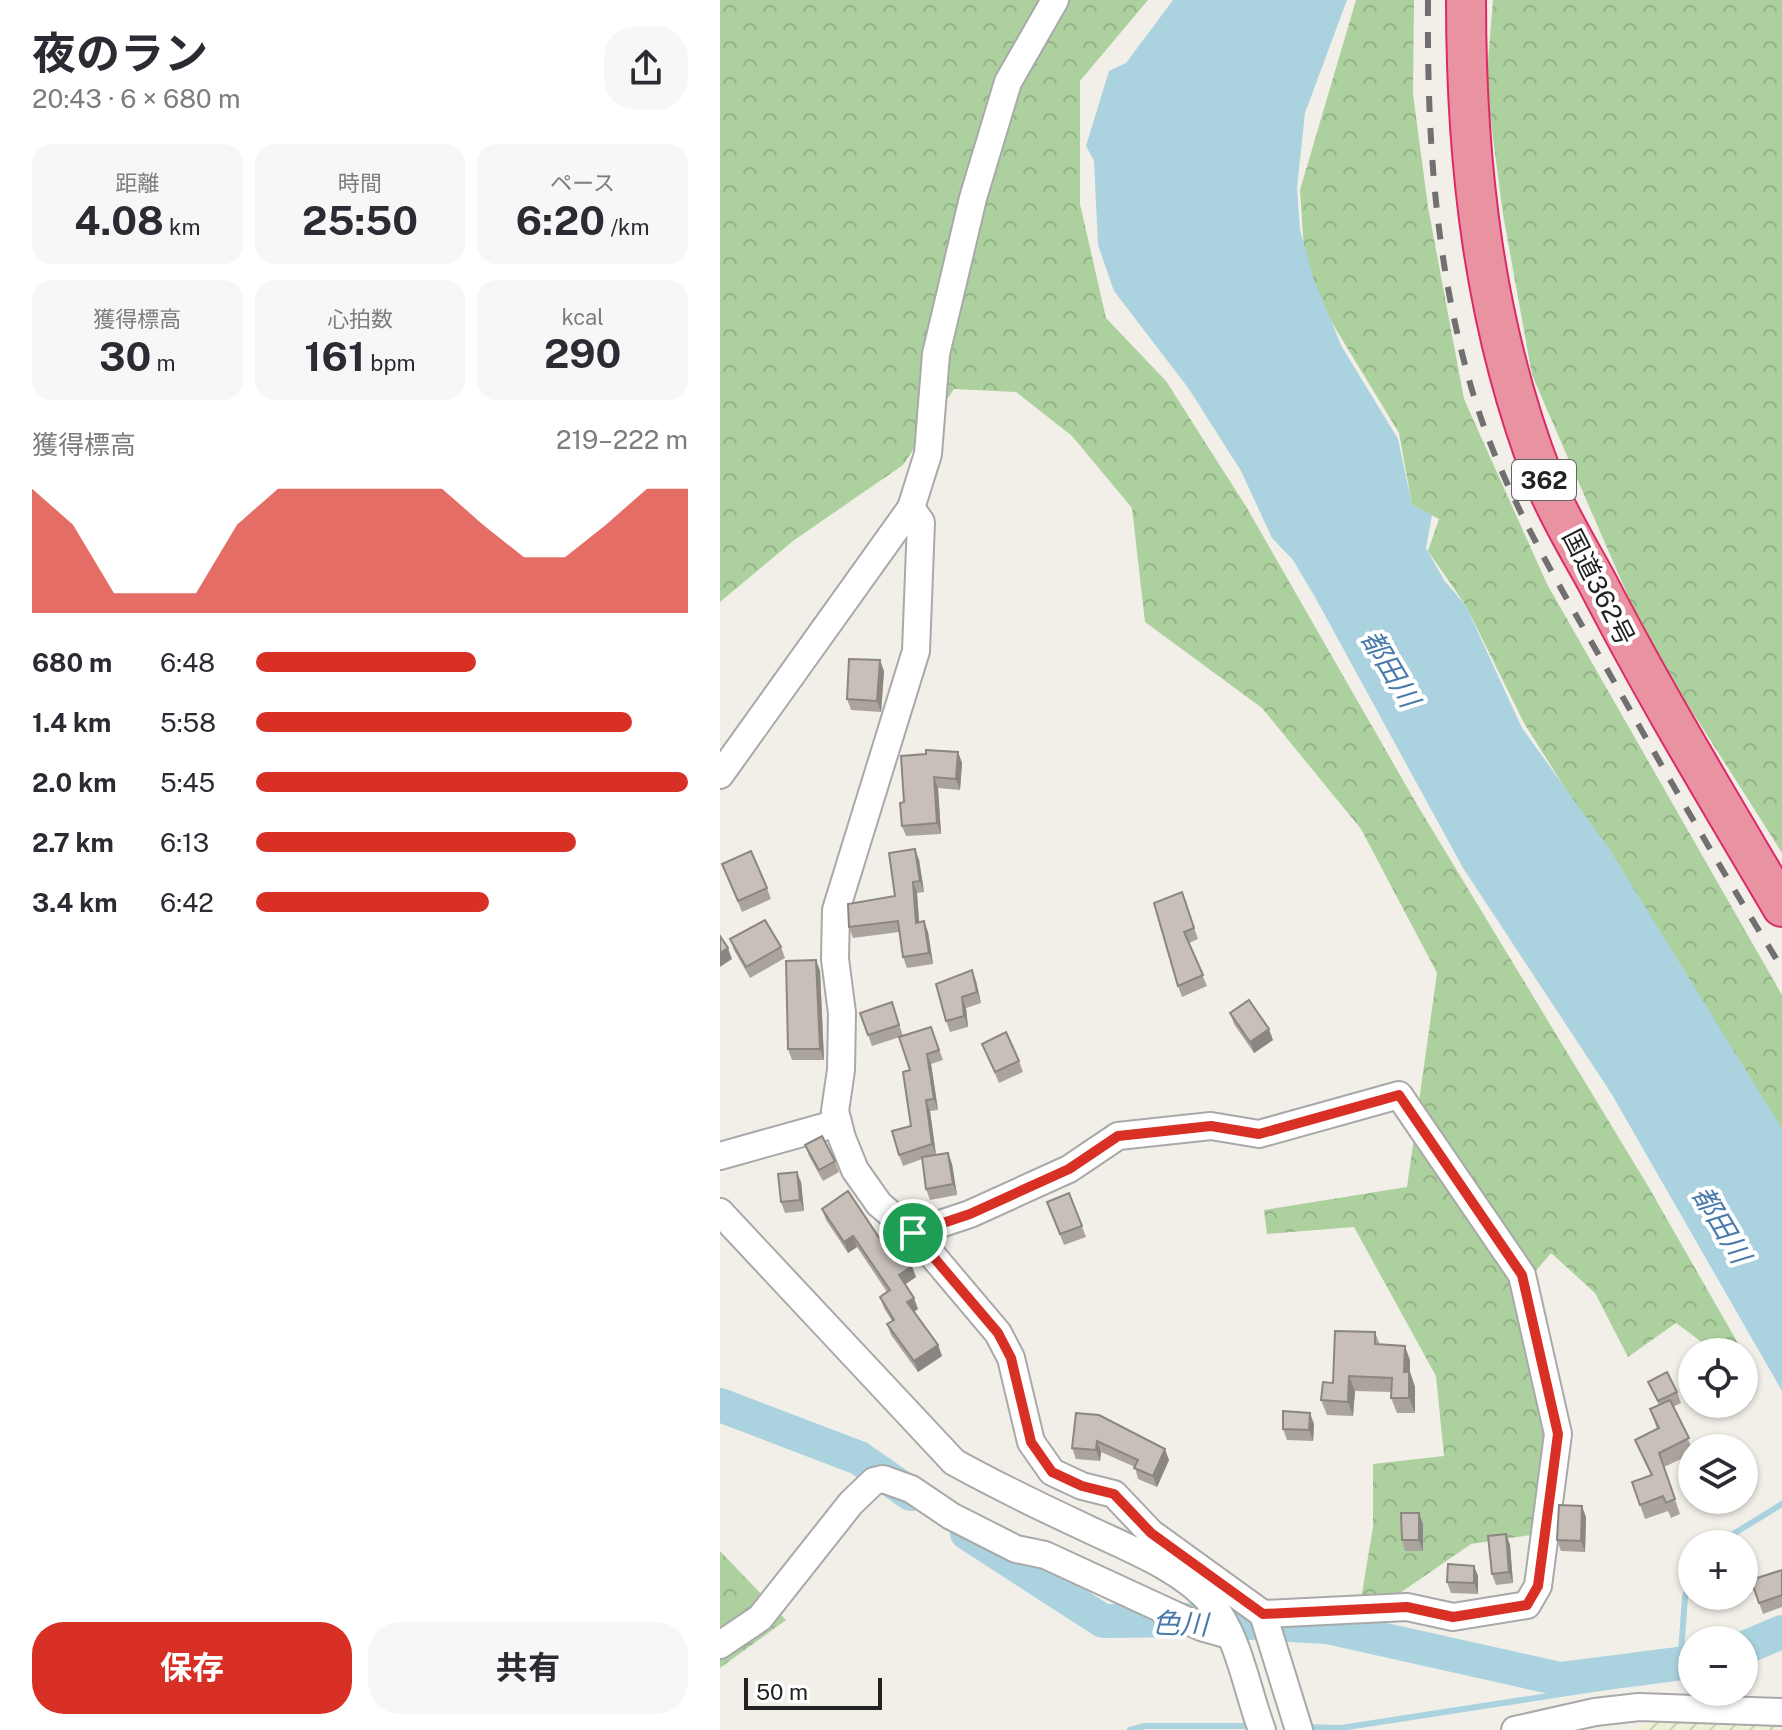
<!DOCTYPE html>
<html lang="ja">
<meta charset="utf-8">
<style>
body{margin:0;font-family:"Public Sans","Noto Sans JP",sans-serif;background:#f7f7f7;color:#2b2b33;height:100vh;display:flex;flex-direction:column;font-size:30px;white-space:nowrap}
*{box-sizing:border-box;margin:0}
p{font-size:26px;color:#7c7c81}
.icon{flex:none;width:44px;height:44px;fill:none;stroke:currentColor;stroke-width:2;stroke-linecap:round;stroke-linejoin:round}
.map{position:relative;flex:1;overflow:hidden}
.panel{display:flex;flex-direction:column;background:#fff;width:720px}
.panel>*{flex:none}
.fabs{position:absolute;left:958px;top:1338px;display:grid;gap:16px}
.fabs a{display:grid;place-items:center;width:80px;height:80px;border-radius:50%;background:#fff;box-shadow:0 2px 6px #0004;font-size:40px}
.scale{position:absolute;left:24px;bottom:20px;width:138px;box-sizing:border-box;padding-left:8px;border:4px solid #222;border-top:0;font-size:22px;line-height:28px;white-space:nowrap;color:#222;-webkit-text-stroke:6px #fff;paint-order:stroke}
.pin{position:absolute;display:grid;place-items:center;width:68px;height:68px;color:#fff;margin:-34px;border:4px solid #fff;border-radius:50%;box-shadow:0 2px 8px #0007}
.round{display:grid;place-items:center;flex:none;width:84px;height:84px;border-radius:32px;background:#f7f7f7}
.head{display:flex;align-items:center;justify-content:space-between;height:136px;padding:0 32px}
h1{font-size:44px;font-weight:700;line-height:60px}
.stats{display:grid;grid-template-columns:repeat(3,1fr);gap:12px;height:136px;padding:8px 32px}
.stats div{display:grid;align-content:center;border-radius:20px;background:#f7f7f7;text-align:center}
.stats b{font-size:40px;font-weight:700}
.stats small{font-size:22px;font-weight:400}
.stats p{font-size:22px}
.chart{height:224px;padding:16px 32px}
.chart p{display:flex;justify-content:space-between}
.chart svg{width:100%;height:144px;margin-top:8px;fill:#d93025;opacity:.7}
.action{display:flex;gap:16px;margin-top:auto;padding:16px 32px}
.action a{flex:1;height:92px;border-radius:32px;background:#d93025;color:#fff;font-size:32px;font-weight:700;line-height:92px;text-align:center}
.action a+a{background:#f7f7f7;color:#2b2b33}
ul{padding:0 32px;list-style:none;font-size:26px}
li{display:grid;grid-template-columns:128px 96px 1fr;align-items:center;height:60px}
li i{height:20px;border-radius:10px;background:#d93025}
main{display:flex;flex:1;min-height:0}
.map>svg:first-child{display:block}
</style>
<main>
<section class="panel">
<div class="head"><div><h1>夜のラン</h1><p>20:43 · 6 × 680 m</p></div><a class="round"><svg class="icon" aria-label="share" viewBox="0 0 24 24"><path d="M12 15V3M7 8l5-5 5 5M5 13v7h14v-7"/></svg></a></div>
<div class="stats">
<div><p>距離</p><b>4.08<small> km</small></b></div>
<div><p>時間</p><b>25:50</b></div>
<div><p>ペース</p><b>6:20<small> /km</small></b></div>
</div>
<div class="stats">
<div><p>獲得標高</p><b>30<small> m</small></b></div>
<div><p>心拍数</p><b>161<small> bpm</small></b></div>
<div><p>kcal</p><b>290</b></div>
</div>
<div class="chart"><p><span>獲得標高</span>219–222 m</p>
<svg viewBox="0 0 160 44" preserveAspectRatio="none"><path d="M0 44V6L10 17L20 38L30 38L40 38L50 17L60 6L70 6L80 6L90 6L100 6L110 17L120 27L130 27L140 17L150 6L160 6V44z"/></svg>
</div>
<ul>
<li><b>680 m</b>6:48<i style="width:51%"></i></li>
<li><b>1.4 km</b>5:58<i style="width:87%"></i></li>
<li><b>2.0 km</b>5:45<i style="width:100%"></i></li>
<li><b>2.7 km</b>6:13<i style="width:74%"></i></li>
<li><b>3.4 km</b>6:42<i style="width:54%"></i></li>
</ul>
<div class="action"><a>保存</a><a>共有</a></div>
</section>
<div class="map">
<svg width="1062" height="1730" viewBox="0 0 1062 1730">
<defs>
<pattern id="farmland-furrows" width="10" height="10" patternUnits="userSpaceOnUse" patternTransform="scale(2)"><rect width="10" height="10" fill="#eef0d5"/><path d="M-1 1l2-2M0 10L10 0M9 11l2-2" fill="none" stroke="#ccceb7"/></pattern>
<pattern id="forest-crowns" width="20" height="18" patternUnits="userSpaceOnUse" patternTransform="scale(2)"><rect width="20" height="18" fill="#add19e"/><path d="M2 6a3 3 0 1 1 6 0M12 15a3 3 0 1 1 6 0" fill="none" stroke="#95b388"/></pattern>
</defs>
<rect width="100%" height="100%" fill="#f2efe9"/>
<path fill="url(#farmland-furrows)" d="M960 1717 1062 1722V1730H919L918 1726Z"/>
<g fill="url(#forest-crowns)">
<path d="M0 0H428L360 81V204L386 318 446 381 527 508 696 803 928 1186 1023 1352H995L956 1323 908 1357 875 1293 831 1253 804 1285 837 1442 824 1533 751 1544 680 1593 641 1599 653 1527V1464L724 1456 716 1376 634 1227 547 1234 544 1210 687 1187 717 973 641 829 542 708 425 622 412 508 352 436 296 392 234 389 183 465 73 541 0 602Z"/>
<path d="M636 0H694L693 94 708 207 744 399 827 584 1062 995V1132L804 723 746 606 708 551 719 519 692 505 679 433 586 280 580 190Z"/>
<path d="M773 0H1062V853L928 642 812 375 783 214 766 85Z"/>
<path d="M0 1551 66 1620 0 1668Z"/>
</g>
<path fill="#aad3df" d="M453 0H627L585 113 577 187 580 230 594 280 622 347 678 439 692 505 712 515 706 548 724 580 746 606 802 728 890 850 1062 1129V1391L891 1093 743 868 595 597 573 560 552 538 521 471 469 389 394 291 378 245 374 161 366 146 389 71 406 63Z"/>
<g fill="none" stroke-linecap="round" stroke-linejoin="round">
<g stroke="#aad3df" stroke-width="6">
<path d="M997 1544 1062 1504"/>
<path d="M585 1727 621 1728 944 1678 960 1666 965 1597 972 1574"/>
<path d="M410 1730 425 1726H534"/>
</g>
<g stroke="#aad3df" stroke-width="34">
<path d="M0 1405 139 1458 191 1494"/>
<path d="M247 1533 383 1621 476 1620 607 1627 840 1679 972 1662"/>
<path d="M1024 1648 1062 1632"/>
</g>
<defs>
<g id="minor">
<path d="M191 508 201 522 196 651 116 910 115 959 122 1013 121 1070 115 1111 122 1138 135 1170 159 1204 196 1236 278 1333 291 1358 311 1442 332 1472 362 1486 394 1494 431 1533 543 1614 579 1730"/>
<path d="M0 775 191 508 208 454 216 354 253 198 288 82 335 0"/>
<path d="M0 1156 118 1123"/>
<path d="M0 1212 234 1462C277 1486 321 1507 366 1528 407 1548 462 1568 492 1604 519 1637 527 1691 542 1730"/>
<path d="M193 1233 250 1214 349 1169 398 1136 491 1126 539 1134 679 1095 802 1275 838 1434 818 1586 807 1605 733 1617 687 1607 543 1614"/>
<path d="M0 1645 40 1618 131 1503 154 1481 163 1479 191 1489 231 1516 296 1549 325 1555 481 1627 509 1635"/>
<path d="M795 1730 875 1712 919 1707 1062 1712"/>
</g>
<path id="highway" d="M746 0C746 164 764 326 824 480 838 515 859 549 877 582 934 693 999 800 1062 907"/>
</defs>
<use href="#minor" stroke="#a9a9a9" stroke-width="30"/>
<use href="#highway" stroke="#dc2a67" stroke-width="42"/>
<use href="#minor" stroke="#fff" stroke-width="26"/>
<use href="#highway" stroke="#e892a2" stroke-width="38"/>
<path stroke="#707070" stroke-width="6" stroke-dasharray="16 16" stroke-linecap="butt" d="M708 0C707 130 714 257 750 383 779 486 835 578 888 671 944 770 1001 870 1062 968"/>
</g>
<g fill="#aba49e">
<path d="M164 671 161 712 131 710 127 699Z"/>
<path d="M238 752 242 763 240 790 218 788 221 834 186 836 182 826 184 802Z"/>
<path d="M195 849 199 860 204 892 197 893 199 922 204 921 208 932 213 964 187 968 183 957 179 932 133 938 129 927 175 896Z"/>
<path d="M2 864 47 888 51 899 22 912Z"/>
<path d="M462 892 478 939 469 943 487 986 462 997 458 986Z"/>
<path d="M10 939 61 947 65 958 30 978 14 950Z"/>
<path d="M96 960 100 971 104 1060H72L68 1049Z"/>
<path d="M252 970 256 981 261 1003 246 1008 248 1027 230 1032 226 1021Z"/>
<path d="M172 1002 183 1036 152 1046 140 1013Z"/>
<path d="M510 1013 553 1040 534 1053 514 1024Z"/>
<path d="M211 1027 223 1060 211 1064 218 1110 210 1111 216 1155 228 1153 232 1164 237 1195 210 1200 206 1189 202 1159 183 1166 179 1155 191 1126 190 1070Z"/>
<path d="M262 1044 299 1061 303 1072 279 1083Z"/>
<path d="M85 1145 115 1161 119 1172 103 1181 89 1156Z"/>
<path d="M81 1182 84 1211 65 1213 61 1202Z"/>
<path d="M349 1193 366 1237 344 1245 327 1202Z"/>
<path d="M102 1209 160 1239 196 1277 185 1284 198 1309 194 1312 218 1345 222 1356 198 1372 171 1335 167 1324 172 1321 164 1308 160 1297 167 1292 137 1247 128 1253 106 1220Z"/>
<path d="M655 1332 660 1345 690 1360V1372L695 1387V1413H677L671 1398 672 1392 635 1391 633 1416 607 1415 601 1400 613 1383Z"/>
<path d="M928 1382 957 1392 961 1403 953 1407 972 1448V1454L944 1467 960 1514 951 1518 948 1511 925 1519 912 1482 931 1475 915 1440 937 1429 930 1409 939 1405Z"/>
<path d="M356 1413 449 1460 437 1487 418 1479 415 1467 381 1452 380 1461 356 1459 352 1448Z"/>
<path d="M594 1424 593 1441 567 1440 563 1429Z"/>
<path d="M866 1517 865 1552 841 1551 837 1540Z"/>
<path d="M703 1524V1551H685L682 1540Z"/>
<path d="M786 1534 790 1545 793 1583 776 1585 772 1574Z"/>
<path d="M754 1566 758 1576V1594L731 1593 727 1582Z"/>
<path d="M1062 1570V1607L1043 1614 1031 1580Z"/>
</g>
<g fill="#8b8681">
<path d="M160 660 164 671 161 712 157 701Z"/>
<path d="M238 752 242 763 240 790 236 779Z"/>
<path d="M214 777 218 788 221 834 217 823Z"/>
<path d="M195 849 199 860 204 892 200 881Z"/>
<path d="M193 882 197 893 200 934 196 923Z"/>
<path d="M204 921 208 932 213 964 209 953Z"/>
<path d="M8 948 12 959 0 967V953Z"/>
<path d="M96 960 100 971 104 1060 100 1049Z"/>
<path d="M252 970 256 981 261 1003 257 992Z"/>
<path d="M242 997 246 1008 248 1027 244 1016Z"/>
<path d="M549 1029 553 1040 534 1053 530 1042Z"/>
<path d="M207 1054 211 1064 218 1110 214 1099Z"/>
<path d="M206 1100 210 1111 216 1155 212 1144Z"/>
<path d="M228 1153 232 1164 237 1195 233 1184Z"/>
<path d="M77 1172 81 1182 84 1211 80 1200Z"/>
<path d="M133 1236 137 1247 128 1253 124 1242Z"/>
<path d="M192 1266 196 1277 183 1286 179 1275Z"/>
<path d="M194 1298 198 1309 191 1313 187 1302Z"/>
<path d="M218 1345 222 1356 198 1372 194 1361Z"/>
<path d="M685 1346 690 1360V1372L695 1387V1413L689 1398 684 1372Z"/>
<path d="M629 1376 635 1391 633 1416 628 1402Z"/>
<path d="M590 1413 594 1424 593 1441 589 1430Z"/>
<path d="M377 1441 381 1452 380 1461 376 1450Z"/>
<path d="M445 1449 449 1460 437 1487 433 1476Z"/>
<path d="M862 1506 866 1517 865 1552 861 1541Z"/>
<path d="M699 1513 703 1524V1551L699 1540Z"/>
<path d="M786 1534 790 1545 793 1583 789 1572Z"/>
<path d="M754 1566 758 1576V1594L754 1583Z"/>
</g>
<g fill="#c7bfb8" stroke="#8b8681" stroke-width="2">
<path d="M129 659 160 660 157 701 127 699Z"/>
<path d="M206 750 238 752 236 779 214 777 217 823 182 826 180 803 184 802 181 756 206 754Z"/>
<path d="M195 849 200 881 193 882 196 923 204 921 209 953 183 957 178 921 129 927 128 904 175 896 169 853Z"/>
<path d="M31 851 47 888 18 901 2 864Z"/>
<path d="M462 892 474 928 464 932 483 975 458 986 434 903Z"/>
<path d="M45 920 61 947 26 967 10 939Z"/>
<path d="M0 936 8 948 0 953Z"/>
<path d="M96 960 100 1049H68L66 961Z"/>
<path d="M252 970 257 992 242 997 244 1016 226 1021 216 984Z"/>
<path d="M529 1000 549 1029 530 1042 510 1013Z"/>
<path d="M172 1002 179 1025 148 1035 140 1013Z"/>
<path d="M211 1027 219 1050 207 1054 214 1099 206 1100 212 1144 179 1155 172 1131 191 1126 183 1072 190 1070 179 1037Z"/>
<path d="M286 1032 299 1061 275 1072 262 1044Z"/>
<path d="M102 1136 115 1161 99 1170 85 1145Z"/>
<path d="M228 1153 233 1184 206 1189 202 1157Z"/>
<path d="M77 1172 80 1200 61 1202 58 1174Z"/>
<path d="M128 1191 160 1239 169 1233 192 1266 179 1275 194 1298 187 1302 218 1345 194 1361 167 1324 174 1320 160 1297 170 1290 133 1236 124 1242 102 1209Z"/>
<path d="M349 1193 362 1226 340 1234 327 1202Z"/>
<path d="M615 1331 655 1332V1344L685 1346 684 1372H689V1398H671L672 1378 629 1376 628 1402 601 1400 603 1382 613 1383Z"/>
<path d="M947 1372 957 1392 938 1401 928 1382Z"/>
<path d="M950 1400 969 1438 939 1453 955 1499 946 1503 943 1496 920 1505 912 1482 932 1475 915 1440 939 1428 930 1409Z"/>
<path d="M563 1411 590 1413 589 1430 563 1429Z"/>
<path d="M356 1413 379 1415 445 1449 433 1476 414 1468 418 1460 377 1441 376 1450 352 1448Z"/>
<path d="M839 1505 862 1506 861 1541 837 1540Z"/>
<path d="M681 1513H699V1540H682Z"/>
<path d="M786 1534 789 1572 772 1574 768 1536Z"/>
<path d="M728 1564 754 1566V1583L727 1582Z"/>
<path d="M1062 1570V1595L1039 1603 1031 1580Z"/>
</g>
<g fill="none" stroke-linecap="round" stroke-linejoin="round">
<defs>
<path id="route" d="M679 1095 802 1275 838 1434 818 1586 807 1605 733 1617 687 1607 543 1614 431 1533 394 1494 362 1486 332 1472 311 1442 291 1358 278 1333 193 1233 250 1214 349 1169 398 1136 491 1126 539 1134Z"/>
</defs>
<use href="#route" stroke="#fff" stroke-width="16"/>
<use href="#route" stroke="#d93025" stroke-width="10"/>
</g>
<g text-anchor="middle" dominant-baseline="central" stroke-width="8" stroke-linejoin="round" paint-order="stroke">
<rect fill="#fff" stroke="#646464" stroke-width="2" x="792" y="460" width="64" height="40" rx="6"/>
<g font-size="24" font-weight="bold" fill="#222">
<text x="824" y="480">362</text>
</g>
<g font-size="26" fill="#222" stroke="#fff">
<text transform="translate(879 587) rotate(63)">国道362号</text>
</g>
<g font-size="28" font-style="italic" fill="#4a7aab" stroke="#fff">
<text transform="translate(671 668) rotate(59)">都田川</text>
<text transform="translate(1002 1224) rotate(59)">都田川</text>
<text transform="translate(460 1623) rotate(2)">色川</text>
</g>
</g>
</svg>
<div class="fabs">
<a><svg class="icon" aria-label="locate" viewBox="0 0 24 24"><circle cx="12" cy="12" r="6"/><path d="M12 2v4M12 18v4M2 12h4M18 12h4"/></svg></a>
<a><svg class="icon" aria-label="layers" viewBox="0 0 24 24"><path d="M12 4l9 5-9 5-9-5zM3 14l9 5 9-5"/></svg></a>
<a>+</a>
<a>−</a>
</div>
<div class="scale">50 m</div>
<div class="pin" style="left:193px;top:1233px;background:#1e9e55"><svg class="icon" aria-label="arrive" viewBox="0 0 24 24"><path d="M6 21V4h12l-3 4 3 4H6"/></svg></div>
</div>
</main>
